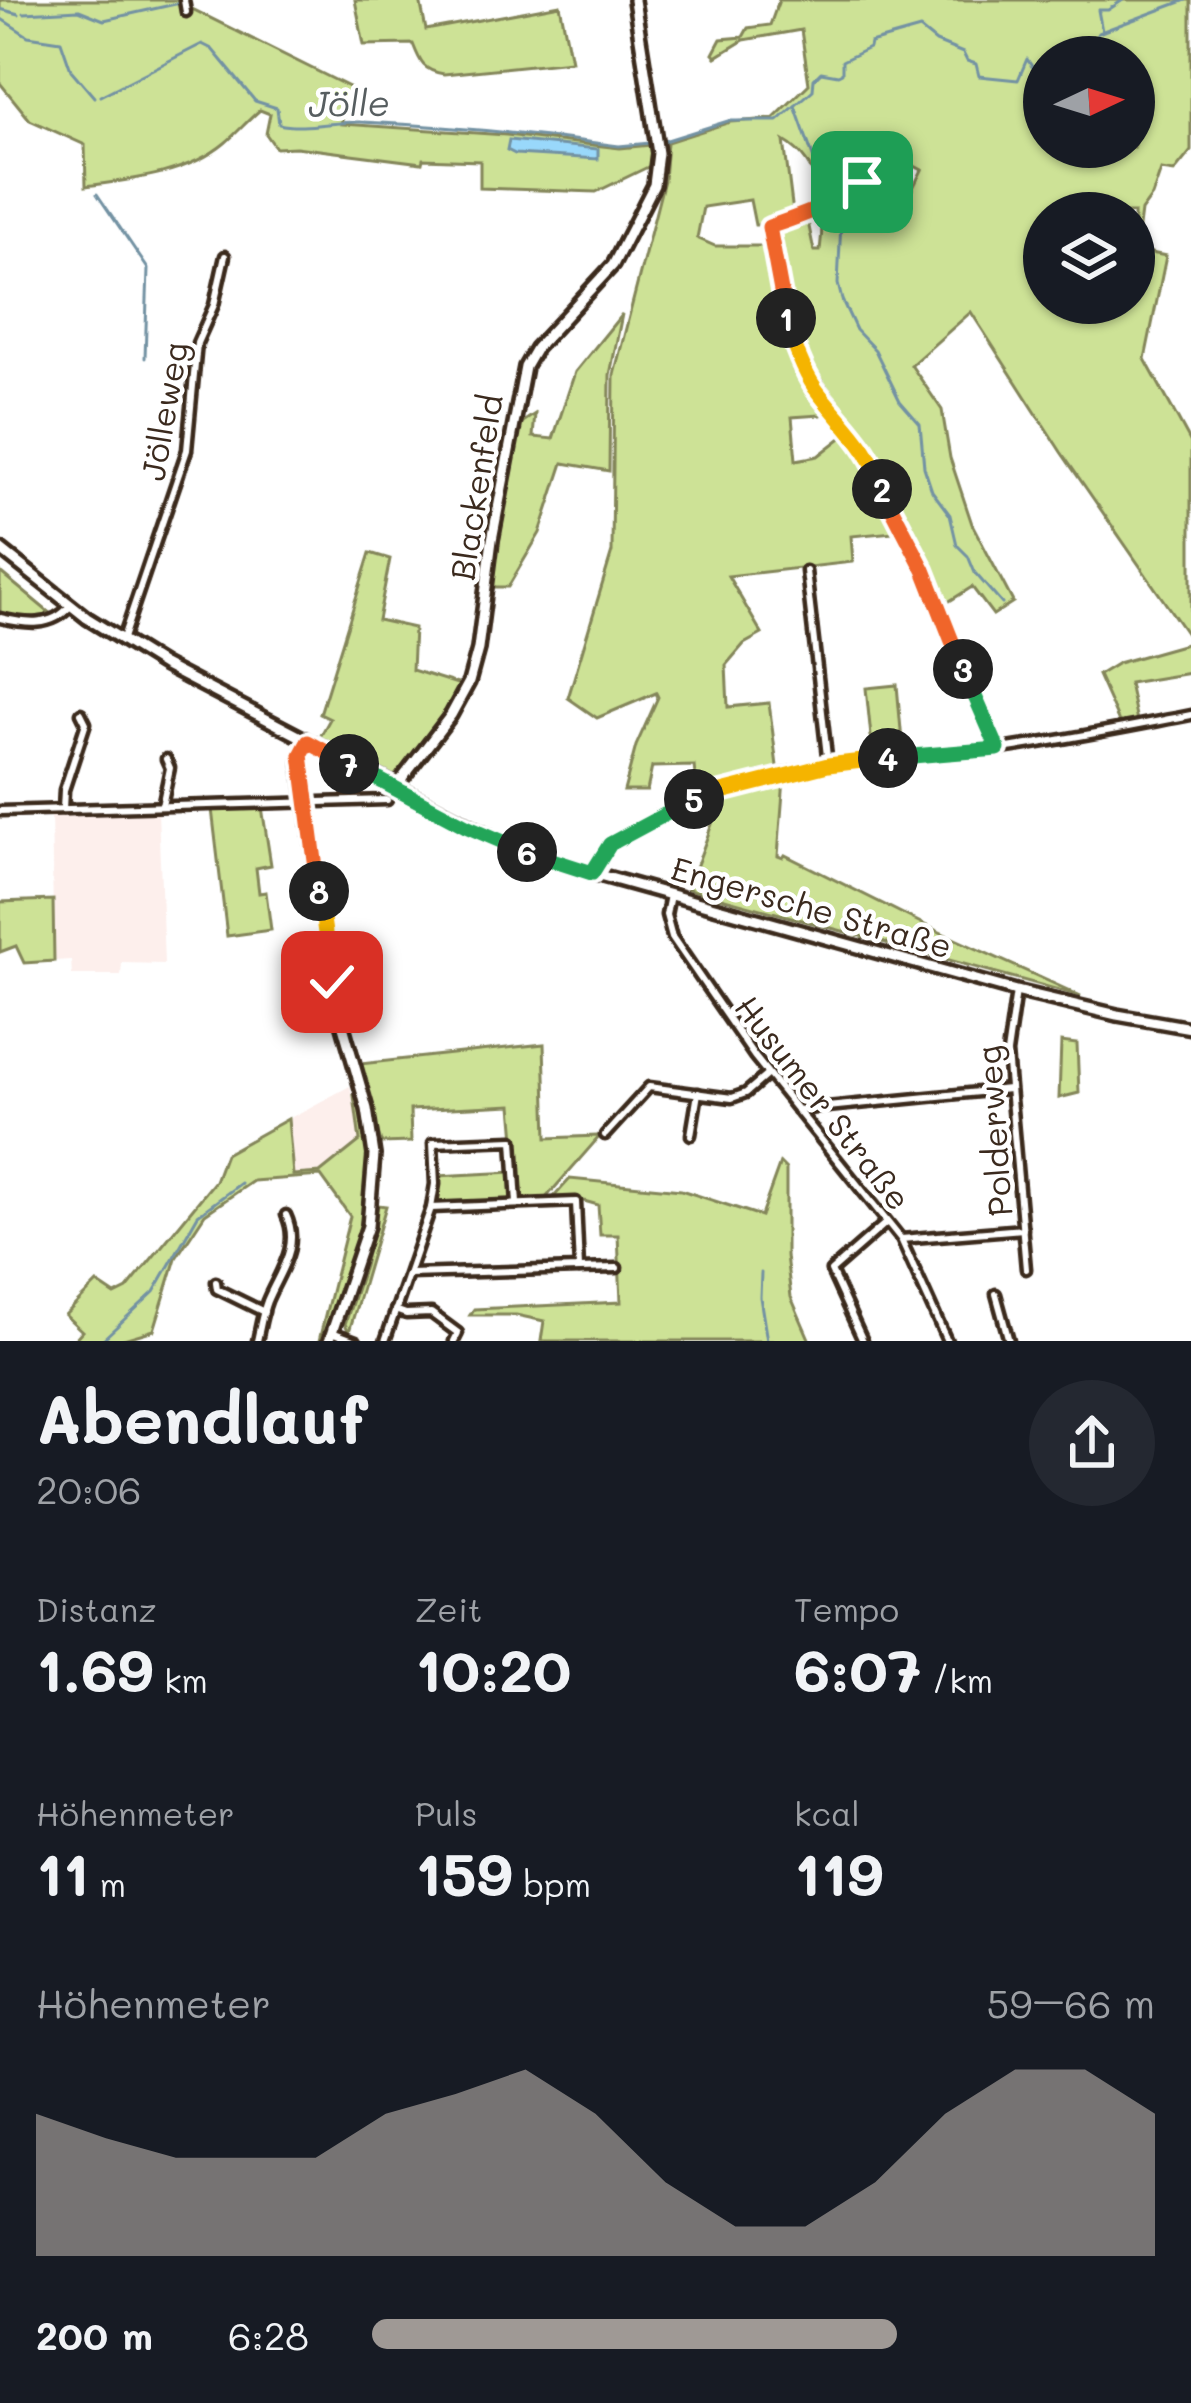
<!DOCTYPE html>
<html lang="de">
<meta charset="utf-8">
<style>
body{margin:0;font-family:Mali,sans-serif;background:#242831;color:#f1f3f6;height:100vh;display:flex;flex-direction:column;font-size:45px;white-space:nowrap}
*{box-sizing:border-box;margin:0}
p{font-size:39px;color:#9ea1a6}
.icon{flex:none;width:66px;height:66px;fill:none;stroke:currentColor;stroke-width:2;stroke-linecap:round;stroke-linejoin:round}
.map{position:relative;height:1341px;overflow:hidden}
.drawer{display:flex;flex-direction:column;background:#171b24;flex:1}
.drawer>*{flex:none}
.needle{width:78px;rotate:86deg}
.controls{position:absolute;left:1023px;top:36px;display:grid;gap:24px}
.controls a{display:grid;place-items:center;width:132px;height:132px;border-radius:50%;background:#171b24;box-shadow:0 3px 9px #0004;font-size:60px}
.pin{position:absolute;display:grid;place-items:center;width:102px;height:102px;color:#fff;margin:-51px;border-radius:24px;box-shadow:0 6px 18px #0006}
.km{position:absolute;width:60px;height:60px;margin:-30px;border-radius:50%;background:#222;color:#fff;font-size:33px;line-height:60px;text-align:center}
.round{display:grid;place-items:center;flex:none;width:126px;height:126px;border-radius:63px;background:#242831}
.overview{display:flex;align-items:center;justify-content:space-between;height:204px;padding:0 36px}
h1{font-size:66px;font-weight:800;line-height:90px}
.metrics{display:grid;grid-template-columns:repeat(3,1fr);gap:18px;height:204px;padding:12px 36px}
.metrics div{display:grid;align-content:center}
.metrics b{font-size:60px;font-weight:800}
.metrics small{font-size:33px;font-weight:400}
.metrics p{font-size:33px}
.chart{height:336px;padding:24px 36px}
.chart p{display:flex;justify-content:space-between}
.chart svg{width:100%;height:216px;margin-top:12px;fill:#9f9995;opacity:.7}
ul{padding:0 36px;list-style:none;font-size:39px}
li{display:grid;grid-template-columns:192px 144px 1fr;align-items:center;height:90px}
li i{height:30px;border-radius:15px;background:#9f9995}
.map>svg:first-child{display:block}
</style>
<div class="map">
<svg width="1191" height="1341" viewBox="0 0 1191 1341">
<rect width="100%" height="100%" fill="#fff"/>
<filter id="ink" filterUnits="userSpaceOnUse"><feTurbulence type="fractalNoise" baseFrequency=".00833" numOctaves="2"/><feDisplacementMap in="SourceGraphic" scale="24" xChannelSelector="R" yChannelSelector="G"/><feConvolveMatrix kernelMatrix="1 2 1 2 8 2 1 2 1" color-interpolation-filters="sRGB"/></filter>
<g filter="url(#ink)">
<g fill="#fdefec">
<path d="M158 810 164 964 122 963 121 975H72L71 960 54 961 51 814Z"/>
<path d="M350 1086 361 1141 320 1173 293 1175 288 1119Z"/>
</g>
<g fill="#cde296" stroke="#84865a" stroke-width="3" fill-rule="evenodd">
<path d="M0 0H181L184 14 190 13 188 7 351 88 341 124 506 135 620 148 651 145 654 164 596 192 480 188V161L423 159 422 163 296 147 276 148 266 134 270 114 260 110C248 120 237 133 225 143 188 174 131 180 86 186L85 145 30 120 0 83Z"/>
<path d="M355 0H420L426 30 560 5 571 61 444 74C423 71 420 62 413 44L364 45Z"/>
<path d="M779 0H1191V151L1174 172 1161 170 1152 196 1141 211 1136 250 1166 256 1145 359 1191 443V640L1061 452 971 312 911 365 942 410 950 458 972 524 1013 602 993 615 972 587 940 607 924 563 904 531 851 536 853 562 728 576 762 634 744 644 726 665 728 707 769 703 778 774 697 794 694 766 652 767 647 791H624L636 746 658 697 656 693 597 718 568 698 612 552 614 375 664 180 667 142 730 122 773 119 809 84 801 30 744 40 716 57 713 54 721 39 743 37 748 28 770 25ZM1044 57H1134V147H1044ZM784 141C823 163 825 213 820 251H814L807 217 794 221ZM868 151 877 168 899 158 922 170 904 206 858 180 847 157ZM750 200 755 225H768L769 246H715L697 238 703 207ZM1044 213H1134V303H1044ZM835 414 849 432 818 456 796 460 792 417Z"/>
<path d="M622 314 610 375 609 471 563 463 540 533 508 587H491L520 424 535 414 533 437 553 439 575 372Z"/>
<path d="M370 553 390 559 378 620 414 628 412 670 464 686 459 698 398 778 320 737 330 719 320 714Z"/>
<path d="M0 572 52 615 24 618 0 613Z"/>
<path d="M1189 643 1191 677 1190 673 1129 683 1137 721 1120 724 1098 675 1118 663Z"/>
<path d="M897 685 903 753 873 756 866 688Z"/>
<path d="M784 779 778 856 783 858 785 855 929 927 1081 996 688 889 715 816V798Z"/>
<path d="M262 807 271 865 256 868 259 893 266 892 271 930 227 936 212 809Z"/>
<path d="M53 900 54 961 24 963 16 946 0 952V902Z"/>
<path d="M1061 1042 1077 1044 1079 1093 1059 1098Z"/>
<path d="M544 1044 547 1138 600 1136 544 1200 525 1201 520 1197 512 1105 410 1110 411 1142 381 1143 360 1064Z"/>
<path d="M354 1096 361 1100C382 1199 351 1253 323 1341H319L323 1324 350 1216 321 1176 253 1181 205 1214 176 1258 154 1330 117 1341H73L82 1331 65 1315 97 1283 115 1295 127 1289 215 1181 225 1154 288 1119 293 1175 320 1173 360 1141Z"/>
<path d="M780 1163 786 1169V1256L791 1297 810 1341H541L544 1321 516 1315H470L474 1309 621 1302 618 1235H600L598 1205 577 1199 551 1200 570 1179 681 1190 761 1216Z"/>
<path d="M513 1172 511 1202 438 1206 437 1176Z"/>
<path d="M378 1205 386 1206 349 1332 345 1324 364 1266Z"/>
</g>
<path fill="#99d8fb" stroke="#7392a3" stroke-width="3" d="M509 140 598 149V159L515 154 507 150Z"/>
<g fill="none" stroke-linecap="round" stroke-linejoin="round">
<g stroke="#7392a3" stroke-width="3">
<path d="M0 9 19 14"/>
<path d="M24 13 79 10 104 20 180 3"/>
<path d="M0 18 28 36 61 41 71 70 94 97"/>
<path d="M1102 31 1098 10H1108L1123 0"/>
<path d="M1051 57 1088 50 1098 33 1186 0"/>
<path d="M100 96 202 44 212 49 255 101 277 108 279 124C303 130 334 121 361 122 447 126 534 134 619 146L650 143"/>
<path d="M795 106 827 196 840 195"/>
<path d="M664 141 728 121H778L813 90 814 79 821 72 838 75 842 73V61L869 48 870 43 920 29 936 42 963 53 967 61 976 64 979 76 1018 80 1027 59 1037 74 1044 72"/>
<path d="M97 194 148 269 145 358"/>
<path d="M842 202 838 284 842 300 856 330 875 350 900 401 920 424 924 467 932 491 950 515 957 545 968 556 975 573 1002 604"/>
<path d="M761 1273 760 1297 767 1341"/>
<path d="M101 1341 154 1292 198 1215 241 1183"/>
</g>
<defs>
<g id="street">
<path d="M184 0 186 12"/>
<path d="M872 176 817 211 768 227 787 321 803 366 874 462 890 510 924 570 998 749"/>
<path d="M806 571 828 765"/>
<path d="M0 618C26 624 52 628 70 606"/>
<path d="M122 641 187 450 197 343 214 305 225 256"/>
<path d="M162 806 170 768 166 759"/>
<path d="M63 809 64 790 86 723 81 713"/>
<path d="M0 811 387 800"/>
<path d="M592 873C617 810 781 770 845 762 896 755 949 756 1001 749 1064 740 1128 727 1191 715"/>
<path d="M670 895 666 915 672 937 754 1056 901 1239 947 1341"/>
<path d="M1016 991 1007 1053 1026 1269"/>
<path d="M797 1110 1009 1089"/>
<path d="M605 1135 649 1087 732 1098 746 1093 768 1074"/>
<path d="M691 1135 698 1093"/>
<path d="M901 1239 1023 1229"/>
<path d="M579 1269 617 1268"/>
<path d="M409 1274 579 1269 576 1202 431 1208"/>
<path d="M216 1282 217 1289 264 1312"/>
<path d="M996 1294 1009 1341"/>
<path d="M395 1310 406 1314 431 1313 458 1333 454 1341"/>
<path d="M332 1332 356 1341"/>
<path d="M257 1341C260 1328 262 1314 267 1301 279 1272 301 1247 286 1215"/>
<path d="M385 1341 431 1208 435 1184 433 1143 513 1140 517 1204"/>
<path d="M863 1341 831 1271 887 1222"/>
</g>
<g id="secondary">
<path d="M0 549 87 618 163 665 506 844 592 873 1016 991 1117 1015 1191 1028"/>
<path d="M308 742 300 762 334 995 367 1109 374 1155 368 1226 329 1341"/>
<path d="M395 788 451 715 469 682 478 649 492 540 525 367 536 348 613 265 654 185 658 153 634 0"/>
</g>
</defs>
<use href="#street" stroke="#3b2a1e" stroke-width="15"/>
<use href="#secondary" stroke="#3b2a1e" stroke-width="18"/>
<use href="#street" stroke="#fff" stroke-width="6"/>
<use href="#secondary" stroke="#fff" stroke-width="9"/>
</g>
</g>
<g fill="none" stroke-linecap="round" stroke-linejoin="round" filter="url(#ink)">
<defs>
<path id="split-1" d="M786 318 769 227C803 215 834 205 862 182"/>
<path id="split-2" d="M786 318C793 343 801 367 815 388 840 423 871 445 882 489"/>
<path id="split-3" d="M882 489 924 570 963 669"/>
<path id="split-4" d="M888 758 998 749 963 669"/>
<path id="split-5" d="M694 799 828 765 888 758"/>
<path id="split-6" d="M527 852 592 873 610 844 694 799"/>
<path id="split-7" d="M349 764 466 826 527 852"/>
<path id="split-8" d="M319 891 301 755 308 742 349 764"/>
<path id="split-9" d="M319 891 332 982"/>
</defs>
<use href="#split-1" stroke="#fff" stroke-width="24"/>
<use href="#split-2" stroke="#fff" stroke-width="24"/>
<use href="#split-3" stroke="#fff" stroke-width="24"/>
<use href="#split-4" stroke="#fff" stroke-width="24"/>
<use href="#split-5" stroke="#fff" stroke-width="24"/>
<use href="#split-6" stroke="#fff" stroke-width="24"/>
<use href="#split-7" stroke="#fff" stroke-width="24"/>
<use href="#split-8" stroke="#fff" stroke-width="24"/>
<use href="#split-9" stroke="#fff" stroke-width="24"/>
<use href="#split-1" stroke="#f0652b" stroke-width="15"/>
<use href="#split-2" stroke="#f5b400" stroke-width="15"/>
<use href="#split-3" stroke="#f0652b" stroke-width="15"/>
<use href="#split-4" stroke="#22a559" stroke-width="15"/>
<use href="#split-5" stroke="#f5b400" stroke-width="15"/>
<use href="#split-6" stroke="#22a559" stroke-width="15"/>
<use href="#split-7" stroke="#22a559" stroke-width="15"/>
<use href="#split-8" stroke="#f0652b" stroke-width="15"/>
<use href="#split-9" stroke="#f5b400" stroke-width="15"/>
</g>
<g text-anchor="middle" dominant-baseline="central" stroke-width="9" stroke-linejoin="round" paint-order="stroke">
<g font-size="33" fill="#3b2a1e" stroke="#fff">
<text transform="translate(163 411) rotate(-80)">Jölleweg</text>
<text transform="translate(475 487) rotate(-81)">Blackenfeld</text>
<text transform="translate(812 906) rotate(16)">Engersche Straße</text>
<text transform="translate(824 1102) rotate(52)">Husumer Straße</text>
<text transform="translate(993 1131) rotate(-94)">Polderweg</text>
</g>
<g font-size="36" font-style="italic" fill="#575e60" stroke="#fff">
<text transform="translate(349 102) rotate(-1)">Jölle</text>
</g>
</g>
</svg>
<div class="controls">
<a><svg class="needle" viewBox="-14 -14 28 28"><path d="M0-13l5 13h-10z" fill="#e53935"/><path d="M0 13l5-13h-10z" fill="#9ea1a6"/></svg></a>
<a><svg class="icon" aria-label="layers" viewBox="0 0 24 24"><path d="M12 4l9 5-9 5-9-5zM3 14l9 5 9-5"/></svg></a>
</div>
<div class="pin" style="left:862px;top:182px;background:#1e9e55"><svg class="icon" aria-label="arrive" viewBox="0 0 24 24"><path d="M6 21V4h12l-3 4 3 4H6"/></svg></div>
<div class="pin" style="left:332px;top:982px;background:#d93025"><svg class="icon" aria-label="check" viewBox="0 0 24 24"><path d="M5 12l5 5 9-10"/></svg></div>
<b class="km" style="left:786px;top:318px">1</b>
<b class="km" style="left:882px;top:489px">2</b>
<b class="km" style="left:963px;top:669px">3</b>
<b class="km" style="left:888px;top:758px">4</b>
<b class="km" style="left:694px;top:799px">5</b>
<b class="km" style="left:527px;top:852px">6</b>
<b class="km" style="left:349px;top:764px">7</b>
<b class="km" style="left:319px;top:891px">8</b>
</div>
<section class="drawer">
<div class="overview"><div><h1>Abendlauf</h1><p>20:06</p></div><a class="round"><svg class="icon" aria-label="share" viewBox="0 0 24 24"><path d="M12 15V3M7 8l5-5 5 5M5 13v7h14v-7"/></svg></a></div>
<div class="metrics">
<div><p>Distanz</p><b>1.69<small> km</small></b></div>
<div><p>Zeit</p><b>10:20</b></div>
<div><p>Tempo</p><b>6:07<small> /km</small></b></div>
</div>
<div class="metrics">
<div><p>Höhenmeter</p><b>11<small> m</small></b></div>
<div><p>Puls</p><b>159<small> bpm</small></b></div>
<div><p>kcal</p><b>119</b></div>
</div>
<div class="chart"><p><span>Höhenmeter</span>59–66 m</p>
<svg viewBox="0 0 160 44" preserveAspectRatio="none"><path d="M0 44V15L10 20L20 24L30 24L40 24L50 15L60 11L70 6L80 15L90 29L100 38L110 38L120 29L130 15L140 6L150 6L160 15V44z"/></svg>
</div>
<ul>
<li><b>200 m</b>6:28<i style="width:67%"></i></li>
</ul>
</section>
